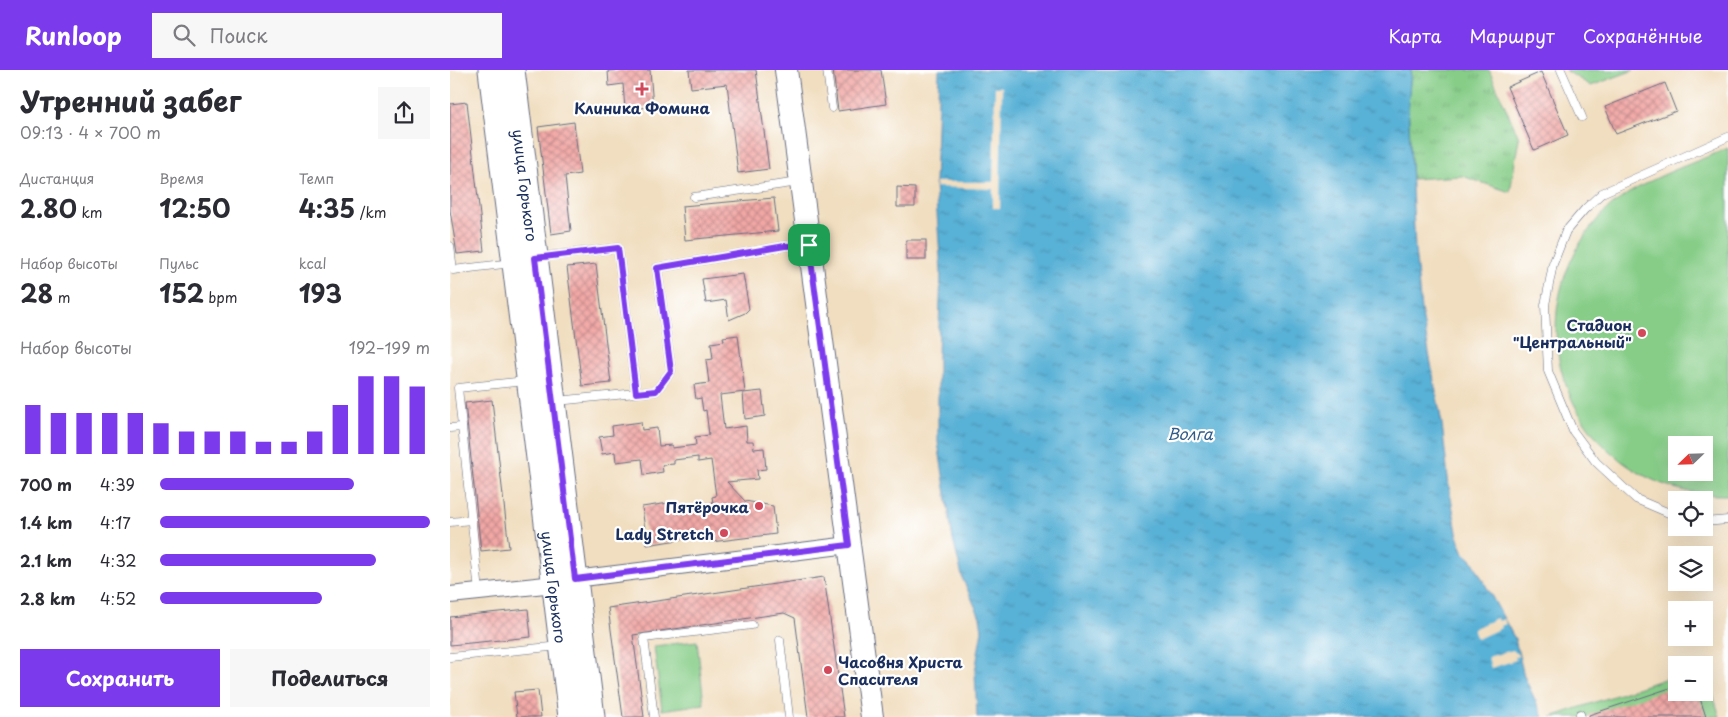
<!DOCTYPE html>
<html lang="ru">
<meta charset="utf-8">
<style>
body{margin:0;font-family:"Playpen Sans",sans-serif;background:#f7f7f7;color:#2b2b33;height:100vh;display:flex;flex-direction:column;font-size:19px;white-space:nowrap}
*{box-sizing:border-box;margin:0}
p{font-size:16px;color:#7c7c81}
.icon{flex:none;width:28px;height:28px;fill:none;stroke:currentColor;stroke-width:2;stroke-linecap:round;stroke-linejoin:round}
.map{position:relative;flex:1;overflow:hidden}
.details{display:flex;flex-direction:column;background:#fff;width:450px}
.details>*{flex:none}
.needle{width:32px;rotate:247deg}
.buttons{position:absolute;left:1218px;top:366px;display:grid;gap:10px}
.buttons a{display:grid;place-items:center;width:45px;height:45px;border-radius:0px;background:#fff;box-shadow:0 5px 20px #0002;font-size:25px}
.pin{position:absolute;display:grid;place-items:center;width:42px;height:42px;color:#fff;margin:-21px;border-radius:10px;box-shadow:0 2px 8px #0006}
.round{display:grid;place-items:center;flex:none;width:52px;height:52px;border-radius:0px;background:#f7f7f7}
.headline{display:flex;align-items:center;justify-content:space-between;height:85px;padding:0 20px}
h1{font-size:28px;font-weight:700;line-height:38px}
.metrics{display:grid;grid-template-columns:repeat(3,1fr);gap:8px;height:85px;padding:5px 20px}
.metrics div{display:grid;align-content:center}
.metrics b{font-size:25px;font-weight:700}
.metrics small{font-size:14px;font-weight:400}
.metrics p{font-size:14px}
.chart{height:140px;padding:10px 20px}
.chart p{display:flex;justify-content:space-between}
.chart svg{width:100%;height:90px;margin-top:5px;stroke:#7c3aed;stroke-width:6}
.cta{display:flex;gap:10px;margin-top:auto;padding:10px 20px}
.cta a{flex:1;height:58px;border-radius:0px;background:#7c3aed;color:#fff;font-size:20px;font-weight:700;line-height:58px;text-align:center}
.cta a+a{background:#f7f7f7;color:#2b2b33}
ul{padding:0 20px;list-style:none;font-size:16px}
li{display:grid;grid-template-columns:80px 60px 1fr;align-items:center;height:38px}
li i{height:12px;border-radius:6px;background:#7c3aed}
header{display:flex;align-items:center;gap:30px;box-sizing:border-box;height:70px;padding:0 25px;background:#7c3aed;color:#fff}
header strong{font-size:24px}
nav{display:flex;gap:28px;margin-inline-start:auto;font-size:18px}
.search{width:350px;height:45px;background:#f7f7f7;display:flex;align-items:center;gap:12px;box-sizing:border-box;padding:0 18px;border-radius:0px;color:#7c7c81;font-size:19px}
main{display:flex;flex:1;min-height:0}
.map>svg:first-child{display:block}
</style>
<header>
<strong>Runloop</strong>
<div class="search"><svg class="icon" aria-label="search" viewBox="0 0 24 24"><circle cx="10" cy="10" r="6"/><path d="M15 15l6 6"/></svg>Поиск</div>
<nav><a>Карта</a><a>Маршрут</a><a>Сохранённые</a></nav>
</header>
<main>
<section class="details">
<div class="headline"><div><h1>Утренний забег</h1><p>09:13 · 4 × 700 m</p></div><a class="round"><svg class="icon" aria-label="share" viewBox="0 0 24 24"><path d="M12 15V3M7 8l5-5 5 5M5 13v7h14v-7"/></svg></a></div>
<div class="metrics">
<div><p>Дистанция</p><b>2.80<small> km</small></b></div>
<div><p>Время</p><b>12:50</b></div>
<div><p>Темп</p><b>4:35<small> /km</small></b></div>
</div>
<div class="metrics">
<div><p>Набор высоты</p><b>28<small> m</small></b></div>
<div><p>Пульс</p><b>152<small> bpm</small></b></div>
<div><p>kcal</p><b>193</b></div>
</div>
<div class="chart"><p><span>Набор высоты</span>192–199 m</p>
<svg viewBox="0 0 160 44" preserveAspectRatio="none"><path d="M5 44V20M15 44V24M25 44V24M35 44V24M45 44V24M55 44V29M65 44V33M75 44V33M85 44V33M95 44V38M105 44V38M115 44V33M125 44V20M135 44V6M145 44V6M155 44V11"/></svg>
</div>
<ul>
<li><b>700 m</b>4:39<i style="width:72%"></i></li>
<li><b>1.4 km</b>4:17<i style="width:100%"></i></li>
<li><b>2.1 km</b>4:32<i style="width:80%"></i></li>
<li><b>2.8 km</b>4:52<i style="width:60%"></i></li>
</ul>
<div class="cta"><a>Сохранить</a><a>Поделиться</a></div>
</section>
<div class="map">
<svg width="1278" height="647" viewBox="0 0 1278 647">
<defs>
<pattern id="grass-tufts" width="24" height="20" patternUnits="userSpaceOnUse" patternTransform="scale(1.25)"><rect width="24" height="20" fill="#87cd88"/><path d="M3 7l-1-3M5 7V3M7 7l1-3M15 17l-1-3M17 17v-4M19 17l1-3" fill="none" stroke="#74b078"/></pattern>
<pattern id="water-ripples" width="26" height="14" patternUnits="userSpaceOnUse" patternTransform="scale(1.25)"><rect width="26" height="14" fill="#58b1d6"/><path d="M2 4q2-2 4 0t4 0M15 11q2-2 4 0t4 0" fill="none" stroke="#4890b1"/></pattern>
<pattern id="building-cross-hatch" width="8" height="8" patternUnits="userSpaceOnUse" patternTransform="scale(1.25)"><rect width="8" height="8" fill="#f2a8a5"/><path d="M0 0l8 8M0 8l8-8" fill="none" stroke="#c3898a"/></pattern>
</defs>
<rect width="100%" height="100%" fill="#fff"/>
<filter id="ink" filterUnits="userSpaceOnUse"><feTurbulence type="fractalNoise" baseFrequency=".02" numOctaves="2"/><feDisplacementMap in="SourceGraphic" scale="10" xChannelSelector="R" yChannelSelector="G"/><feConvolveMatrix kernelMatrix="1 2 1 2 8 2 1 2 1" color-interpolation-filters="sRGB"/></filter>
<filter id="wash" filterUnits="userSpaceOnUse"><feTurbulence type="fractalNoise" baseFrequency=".0096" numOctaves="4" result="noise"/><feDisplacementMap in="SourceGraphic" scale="20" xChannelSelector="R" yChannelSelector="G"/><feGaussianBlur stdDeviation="1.12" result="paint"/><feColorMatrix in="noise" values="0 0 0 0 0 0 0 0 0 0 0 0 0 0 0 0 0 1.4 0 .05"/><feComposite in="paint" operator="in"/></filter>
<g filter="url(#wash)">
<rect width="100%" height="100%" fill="#f1dec0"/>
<path fill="url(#grass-tufts)" stroke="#517e73" d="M961 0H1039L1069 68 1060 122 1012 106 962 109 958 34Z"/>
<g fill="#87cd88" stroke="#517e73" fill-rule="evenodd">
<path d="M1115 0H1184L1141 16Z"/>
<path d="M1278 78V425C1136 428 1055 269 1142 156 1174 114 1231 99 1278 78ZM1226 375H1254V402H1226Z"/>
<path d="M247 571 254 634 212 640 204 576Z"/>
<path d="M1254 596 1270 647H1101L1226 605V622H1254Z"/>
</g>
<path fill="url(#water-ripples)" stroke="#3a709a" d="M489 0H961L958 34 965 179 971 239 992 354 999 417 1008 468 1014 483 1022 490 1065 569 1074 606 1093 647H527L525 602 532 560 530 547 513 510 503 470 488 372V284L491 202 485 114Z"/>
<g fill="#f1dec0">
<path d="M545 17H552L550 138H543V119L486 117V112H543Z"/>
<path d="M1047 548 1049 551 1054 549 1056 554 1050 556 1051 558 1027 569 1023 559Z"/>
<path d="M1063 580 1069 586 1065 587 1066 590 1041 598 1038 587Z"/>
</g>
<g id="blocks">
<g fill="url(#building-cross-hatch)">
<path d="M170 0H200L203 37 175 39 173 14 159 16 158 1Z"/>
<path d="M239 0H306L319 99 288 103 277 14 241 18Z"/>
<path d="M383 0H431L436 34 388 41Z"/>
<path d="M1091 2 1118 65 1084 80 1057 17Z"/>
<path d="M1215 13 1226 41 1166 64 1155 37Z"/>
<path d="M17 32 34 181 7 184 0 140V34Z"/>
<path d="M124 52 130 104 115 106 121 161 101 164 88 57Z"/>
<path d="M447 117 465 118V137H447Z"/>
<path d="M324 128 328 161 235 170 232 136Z"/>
<rect x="456" y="170" width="20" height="20"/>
<path d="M146 194 161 313 132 316 117 197Z"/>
<path d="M293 204 299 239 295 243 279 250 276 230 256 233 252 209Z"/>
<path d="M288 265 295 322 270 325 274 359 296 356 297 371H303L304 379 314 378 316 399 307 400 308 409 277 412 295 431 323 436 326 464 261 472 253 466 197 475 192 437 219 433 220 439 263 433 262 427 266 426 261 390 248 392V387L224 390V394L212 395 213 402 194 405 192 389 166 392 165 382 152 384 149 367 163 365 162 356 191 352 192 360 207 358 209 376 222 375V378L246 375 245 367 259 365 256 340 253 341 251 328 246 329 244 315 259 313 256 290 263 289 261 273 274 271 273 267Z"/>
<path d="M312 321 315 346 295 349 293 323Z"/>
<path d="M42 330 59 478 31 481 15 333Z"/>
<path d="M374 507 394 647H358L345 548 334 543 183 565 194 647H173L158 538Z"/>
<path d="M78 539 81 567 0 575V547Z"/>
<path d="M1226 616V622H1248L1256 647H1139V645Z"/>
<path d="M88 620 91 647H67L64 622Z"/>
</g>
</g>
</g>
<g filter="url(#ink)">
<use href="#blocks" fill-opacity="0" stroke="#666c80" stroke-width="1"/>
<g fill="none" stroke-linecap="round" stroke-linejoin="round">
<defs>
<g id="lane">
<path d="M377 0 382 38"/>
<path d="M1111 0 1132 47"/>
<path d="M244 127 349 112"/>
<path d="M0 176 3 200 62 193"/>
<path d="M88 187 168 178 186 323 107 331"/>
<path d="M186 323 206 321 221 301 207 198 335 176 357 175"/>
<path d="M0 358 12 357"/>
<path d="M1226 446 1186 429 1146 392 1123 361 1098 301 1095 235 1103 194 1116 161 1135 139 1152 123 1278 67"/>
<path d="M0 452 22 450"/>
<path d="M1254 452 1278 450"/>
<path d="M29 522 8 318 75 311"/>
<path d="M330 570 339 647"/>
<path d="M0 587 110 576"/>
<path d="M1130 644 1131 647"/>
<path d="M204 647 194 568 302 555"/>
</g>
<g id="street">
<path d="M125 509 399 475"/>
<path d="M0 525 105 514"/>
</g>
<path id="secondary" d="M336 0 422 647"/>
<g id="primary">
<path id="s1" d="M41 0 121 647"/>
<path id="s2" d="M62 0 142 647"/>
</g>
</defs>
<use href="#lane" stroke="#666c80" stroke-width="9"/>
<use href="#street" stroke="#666c80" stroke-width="18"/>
<use href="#secondary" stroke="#666c80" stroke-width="24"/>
<use href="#primary" stroke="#666c80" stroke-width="27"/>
<use href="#lane" stroke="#fff" stroke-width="8"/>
<use href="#street" stroke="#fff" stroke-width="16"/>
<use href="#secondary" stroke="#fff" stroke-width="22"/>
<use href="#primary" stroke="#fff" stroke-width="25"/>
</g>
</g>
<g fill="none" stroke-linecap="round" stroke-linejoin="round" filter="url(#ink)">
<defs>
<path id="route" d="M359 175 399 475 125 509 85 188 168 178 186 323 206 321 221 301 207 198 335 176Z"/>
</defs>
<use href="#route" stroke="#fff" stroke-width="10"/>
<use href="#route" stroke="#7c3aed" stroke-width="6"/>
</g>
<g fill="#d1495b" stroke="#fff" stroke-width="2">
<path d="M189.5 11.5h5v5h5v5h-5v5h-5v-5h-5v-5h5z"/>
<circle cx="1192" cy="263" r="5"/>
<circle cx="309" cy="436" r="5"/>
<circle cx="274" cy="463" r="5"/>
<circle cx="378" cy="600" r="5"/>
</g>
<g text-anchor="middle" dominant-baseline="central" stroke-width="4.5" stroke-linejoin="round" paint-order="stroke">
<g font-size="15" font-weight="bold" fill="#1b2f5e" stroke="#fff" text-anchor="end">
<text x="192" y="37" text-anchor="middle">Клиника Фомина</text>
<text x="1182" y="254">Стадион<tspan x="1182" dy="17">"Центральный"</tspan></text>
<text x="299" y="436">Пятёрочка</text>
<text x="264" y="463">Lady Stretch</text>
<text x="388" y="591" text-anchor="start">Часовня Христа<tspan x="388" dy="17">Спасителя</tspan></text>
</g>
<g font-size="15" fill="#1b2f5e" stroke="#fff">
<text stroke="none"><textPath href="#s2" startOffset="116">улица Горького</textPath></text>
<text stroke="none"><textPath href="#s1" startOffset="521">улица Горького</textPath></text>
</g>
<g font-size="16" font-style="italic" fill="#305c88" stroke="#fff">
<text x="740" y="363">Волга</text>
</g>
</g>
</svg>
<div class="buttons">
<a><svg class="needle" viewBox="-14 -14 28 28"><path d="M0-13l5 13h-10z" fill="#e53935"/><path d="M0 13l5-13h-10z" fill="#7c7c81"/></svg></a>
<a><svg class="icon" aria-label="locate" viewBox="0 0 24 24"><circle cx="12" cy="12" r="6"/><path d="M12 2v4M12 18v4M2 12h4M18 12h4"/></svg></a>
<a><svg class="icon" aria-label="layers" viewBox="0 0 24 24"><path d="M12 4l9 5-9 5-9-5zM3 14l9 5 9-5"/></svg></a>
<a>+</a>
<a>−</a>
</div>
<div class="pin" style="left:359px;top:175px;background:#1e9e55"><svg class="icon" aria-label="arrive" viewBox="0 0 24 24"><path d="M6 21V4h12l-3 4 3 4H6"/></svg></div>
</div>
</main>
